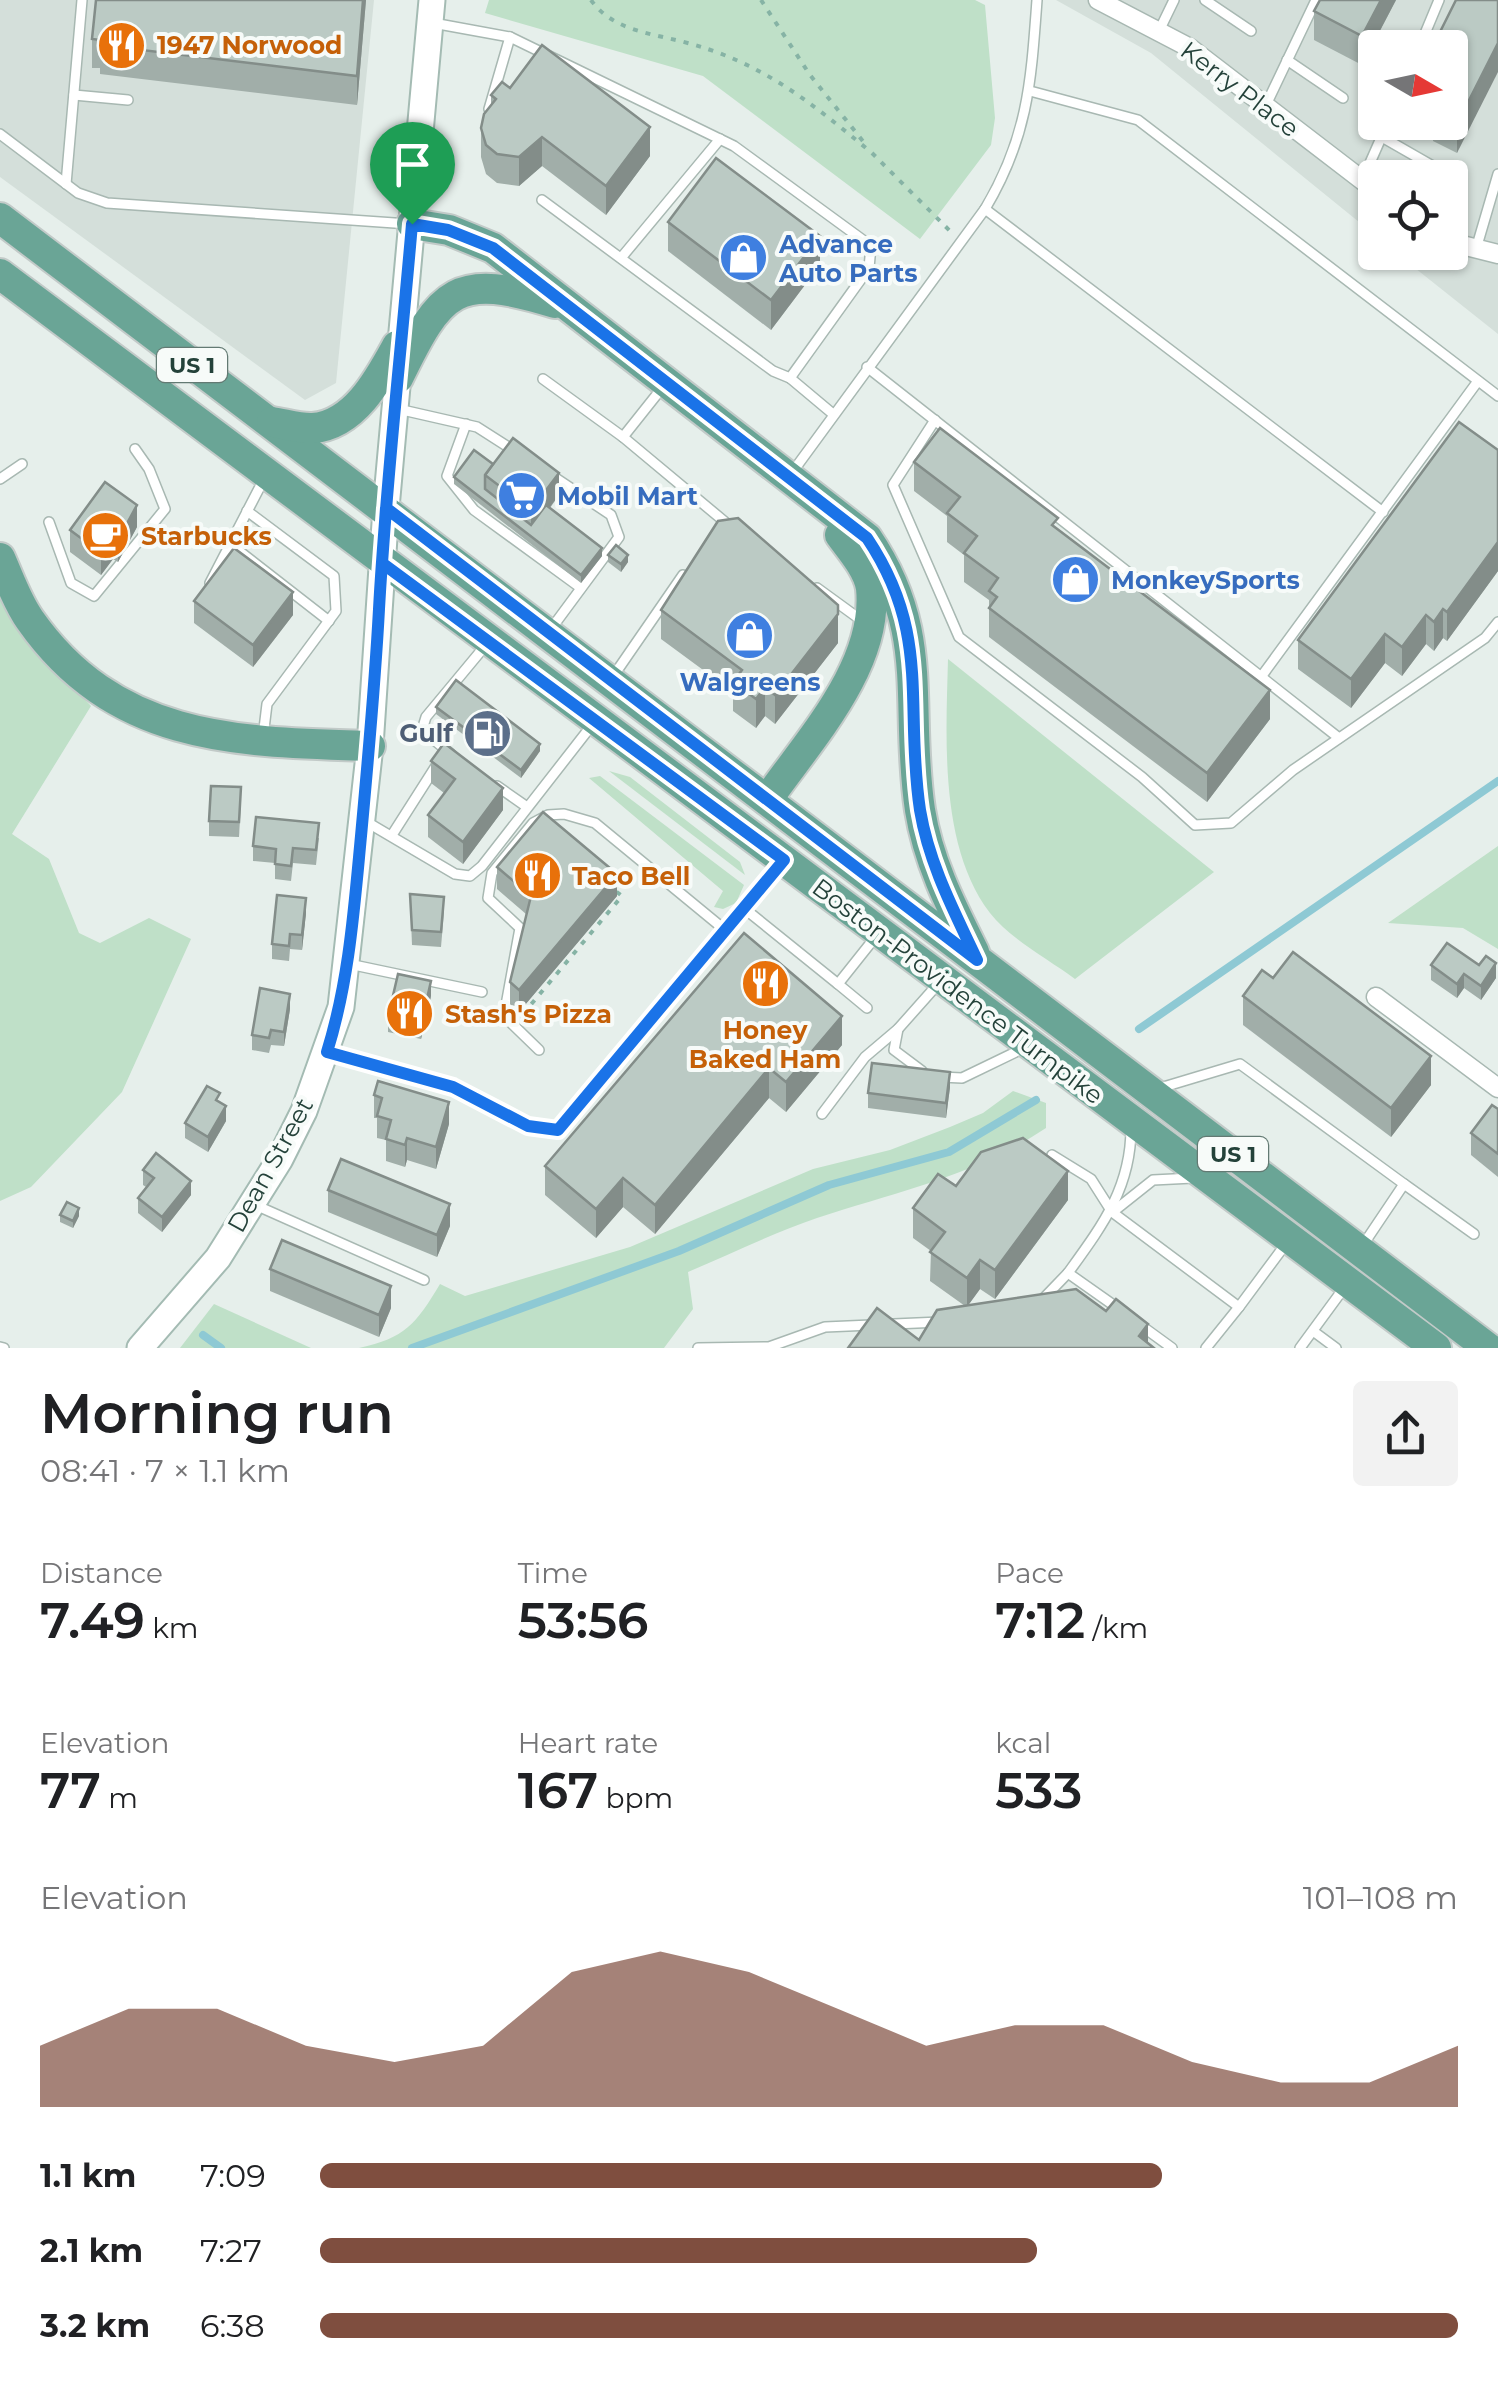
<!DOCTYPE html>
<meta charset="utf-8">
<style>
body{margin:0;font-family:Montserrat,sans-serif;background:#f2f2f2;color:#202124;height:100vh;display:flex;flex-direction:column;font-size:38px;white-space:nowrap}
*{box-sizing:border-box;margin:0}
p{font-size:32px;color:#757577}
.icon{flex:none;width:55px;height:55px;fill:none;stroke:currentColor;stroke-width:2;stroke-linecap:round;stroke-linejoin:round}
.map{position:relative;height:1348px;overflow:hidden}
.sheet{display:flex;flex-direction:column;background:#fff;flex:1}
.sheet>*{flex:none}
.needle{width:65px;rotate:99deg}
.fabs{position:absolute;left:1358px;top:30px;display:grid;gap:20px}
.fabs a{display:grid;place-items:center;width:110px;height:110px;border-radius:10px;background:#fff;box-shadow:0 2px 8px #0004;font-size:50px}
.pin{position:absolute;display:grid;place-items:center;width:85px;height:85px;color:#fff;margin:-102px -42px;border-radius:50% 50% 50% 0;rotate:-45deg;box-shadow:0 0 10px #0007}
.pin .icon{rotate:45deg}
.round{display:grid;place-items:center;flex:none;width:105px;height:105px;border-radius:10px;background:#f2f2f2}
.summary{display:flex;align-items:center;justify-content:space-between;height:170px;padding:0 40px}
h1{font-size:55px;font-weight:600;line-height:75px}
.metrics{display:grid;grid-template-columns:repeat(3,1fr);gap:15px;height:170px;padding:10px 40px}
.metrics div{display:grid;align-content:center}
.metrics b{font-size:50px;font-weight:600}
.metrics small{font-size:28px;font-weight:400}
.metrics p{font-size:28px}
.chart{height:280px;padding:20px 40px}
.chart p{display:flex;justify-content:space-between}
.chart svg{width:100%;height:180px;margin-top:10px;fill:#7f4e3f;opacity:.7}
ul{padding:0 40px;list-style:none;font-size:32px}
li{display:grid;grid-template-columns:160px 120px 1fr;align-items:center;height:75px}
li i{height:25px;border-radius:12px;background:#7f4e3f}
.map>svg:first-child{display:block}
</style>
<div class="map">
<svg width="1498" height="1348" viewBox="0 0 1498 1348">
<rect width="100%" height="100%" fill="#e6efeb"/>
<g fill="#d4dfda" fill-rule="evenodd">
<path d="M0 0H374L336 383 305 400 0 177Z"/>
<path d="M1056 0H1498V334L1396 253 1450 252V178H1375V235L1151 53ZM1375 48H1450V122H1375Z"/>
</g>
<g fill="#bfe0c8">
<path d="M489 0H975L985 5 995 118 991 145 920 239 703 76 485 13Z"/>
<path d="M0 580 22 632 91 706 12 834 49 859 79 933 100 943 149 918 191 939 122 1092 31 1187 0 1201Z"/>
<path d="M948 659 1214 872 1075 979C1048 959 1010 939 990 913 939 846 946 738 948 659Z"/>
<path d="M609 771 630 777 740 862 745 875Z"/>
<path d="M600 776 744 885 736 903 723 909 714 907 723 891 589 778Z"/>
<path d="M1498 846V949L1463 928 1388 923Z"/>
<path d="M1013 1091 1046 1103V1128C972 1177 899 1191 817 1218 773 1233 731 1254 688 1272L693 1309 664 1348H359C405 1338 416 1324 440 1284L465 1296 630 1247 813 1169 890 1150 950 1127 983 1113Z"/>
<path d="M214 1304 311 1348H180Z"/>
</g>
<g fill="none" stroke-linecap="round" stroke-linejoin="round">
<g stroke="#8ec9d4" stroke-width="8">
<path d="M1139 1029 1498 781"/>
<path d="M203 1335 221 1348"/>
<path d="M412 1348 679 1251 829 1185 949 1152 1036 1100"/>
</g>
<defs>
<g id="lane">
<path d="M1205 0 1251 31"/>
<path d="M433 23 510 37 734 146 871 246 869 268 790 378 773 371 542 200"/>
<path d="M1159 31 1174 0"/>
<path d="M1419 48 1439 0"/>
<path d="M1287 60 1343 98"/>
<path d="M1030 91 1138 120 1498 396"/>
<path d="M74 95 128 100"/>
<path d="M1265 107 1316 0"/>
<path d="M489 109 510 37"/>
<path d="M0 134 78 193 107 203 409 224"/>
<path d="M1382 137 1450 176"/>
<path d="M1362 181 1388 122"/>
<path d="M66 184 82 0"/>
<path d="M985 209 1383 512"/>
<path d="M1476 249 1498 174"/>
<path d="M621 258 720 139"/>
<path d="M867 367 1339 738"/>
<path d="M790 378 833 414"/>
<path d="M543 379 623 437 731 527"/>
<path d="M398 409 477 427 513 450"/>
<path d="M935 420 893 485 959 637 1142 777 1195 825 1231 823 1293 770 1485 638 1498 622"/>
<path d="M466 424 447 476 474 510 581 588"/>
<path d="M623 437 662 388"/>
<path d="M791 474 985 209C1028 137 1031 82 1037 0"/>
<path d="M0 479 22 464"/>
<path d="M247 511 334 576 336 611 267 704 263 737"/>
<path d="M49 522 71 583 94 596 165 509 149 469 135 449"/>
<path d="M230 544 329 621"/>
<path d="M210 583 265 477"/>
<path d="M817 588 861 620"/>
<path d="M551 629 619 537 611 515 551 475"/>
<path d="M1261 677 1478 381"/>
<path d="M612 678 683 575"/>
<path d="M451 754 422 730 426 717 485 646"/>
<path d="M497 786 527 807"/>
<path d="M365 821 455 874 470 876 482 866 592 725"/>
<path d="M392 835 436 766"/>
<path d="M745 909 838 984 877 935"/>
<path d="M349 964 482 992"/>
<path d="M838 984 867 1008"/>
<path d="M898 1029 894 1050 922 1071"/>
<path d="M539 1050 504 1016 520 928 488 898 492 873 533 823 548 815 564 814 595 823 725 930"/>
<path d="M330 1053 453 1087 528 1126 558 1130 780 865"/>
<path d="M941 1077 962 1078 1024 1048"/>
<path d="M1160 1088 1240 1064 1404 1184 1361 1248"/>
<path d="M822 1114 865 1057 898 1029 938 984"/>
<path d="M1052 1155 1091 1179 1112 1212 1239 1307 1285 1245"/>
<path d="M1404 1184 1474 1234"/>
<path d="M253 1204 424 1280"/>
<path d="M1114 1211 1153 1180 1193 1178"/>
<path d="M1042 1300 1068 1273"/>
<path d="M1119 1309 1068 1273C1102 1226 1131 1188 1131 1128"/>
<path d="M1139 1324 1172 1348"/>
<path d="M1313 1331 1336 1348"/>
<path d="M0 1347 4 1348"/>
<path d="M698 1348 769 1347 825 1327 940 1322"/>
<path d="M1206 1348 1239 1307"/>
<path d="M1300 1348 1344 1288"/>
</g>
<g id="street">
<path d="M1098 0 1190 48 1375 190"/>
<path d="M1450 242 1498 254"/>
<path d="M1376 997 1498 1088"/>
</g>
<path id="secondary" d="M140 1348 218 1258 280 1159 304 1111 341 1007 370 746 386 508 432 0"/>
<g id="primary">
<path d="M0 218 1488 1348"/>
<path d="M412 224 449 230 493 248 867 538C932 634 904 704 920 810 928 861 951 906 974 952"/>
<path d="M0 274 1436 1348"/>
<path d="M398 378C441 289 456 272 555 303"/>
<path d="M272 422C285 424 301 429 313 428 355 425 380 377 397 346"/>
<path d="M0 558C9 578 17 602 30 620 115 741 236 742 370 746"/>
<path d="M767 800C808 741 879 666 871 588 868 569 851 550 840 535"/>
</g>
</defs>
<use href="#lane" stroke="#a8b8b2" stroke-width="12"/>
<use href="#street" stroke="#a8b8b2" stroke-width="21"/>
<use href="#secondary" stroke="#a4bbb3" stroke-width="29"/>
<use href="#primary" stroke="#c2cac8" stroke-width="34"/>
<g stroke="#86b3a5" stroke-width="4" stroke-dasharray="5 8" stroke-linecap="butt">
<path d="M591 0C611 29 648 33 680 41 761 61 809 101 872 153"/>
<path d="M761 0 810 75 866 145"/>
<path d="M872 153 950 231"/>
<path d="M523 1014 622 896 613 889"/>
</g>
<use href="#lane" stroke="#fff" stroke-width="9"/>
<use href="#street" stroke="#fff" stroke-width="18"/>
<use href="#secondary" stroke="#fff" stroke-width="25"/>
<use href="#primary" stroke="#6aa596" stroke-width="30"/>
</g>
<g fill="#a1aea9">
<path d="M366 0 357 105 100 74V68H92V39Z"/>
<path d="M1396 0 1362 65 1314 40V11Z"/>
<path d="M1498 0 1457 153 1433 141V130L1419 122H1450V48Z"/>
<path d="M510 88 650 156 606 215 542 166 519 186 497 183 486 174 481 157V128L491 106V95Z"/>
<path d="M668 222 820 265 771 330 668 251Z"/>
<path d="M1498 450V571L1447 641 1443 638 1434 651 1426 644 1402 676 1385 663 1351 708 1298 669V640Z"/>
<path d="M914 462 1058 529 1270 719 1207 802 989 637V600L964 582V555L947 542V516L914 491Z"/>
<path d="M493 464 559 495 550 508 602 556 581 583 454 484V477Z"/>
<path d="M137 527 118 562 113 559 101 575 70 552V530Z"/>
<path d="M608 555 628 562 621 572 608 562Z"/>
<path d="M194 601 293 615 253 667 194 623Z"/>
<path d="M661 610 838 643 775 724 765 716 756 728 733 711V692L661 639Z"/>
<path d="M436 707 540 751 521 778 436 714Z"/>
<path d="M431 761 503 810 463 864 428 837V815L444 793 431 783Z"/>
<path d="M241 802 239 837 209 836V821Z"/>
<path d="M319 838 316 865 293 863 291 881 275 879V863L253 861V846Z"/>
<path d="M497 867 617 896 519 1012 510 1004V982L526 914 497 889Z"/>
<path d="M410 894 444 912 441 947 412 945Z"/>
<path d="M306 913 302 950 290 949 289 961 272 959V944Z"/>
<path d="M744 933 842 1045 786 1112 769 1098 655 1234 623 1207 596 1238 545 1195V1166Z"/>
<path d="M1431 965 1496 978 1481 1000 1464 988 1457 998 1431 980Z"/>
<path d="M1273 978 1431 1085 1391 1137 1243 1025V996Z"/>
<path d="M431 996 421 1039 388 1032V1017Z"/>
<path d="M290 1009 284 1046 271 1045 269 1053 252 1050V1035Z"/>
<path d="M950 1087 946 1118 868 1108V1093Z"/>
<path d="M374 1095 449 1124 436 1169 407 1160 405 1167 386 1161V1140L377 1138V1118H374Z"/>
<path d="M220 1102 226 1121 208 1152 185 1138V1123Z"/>
<path d="M1498 1109V1177L1471 1155V1133Z"/>
<path d="M143 1170 191 1195 162 1232 138 1213V1198L146 1187 143 1185Z"/>
<path d="M956 1186 1068 1200 995 1299 980 1289 968 1305 1106 1311 1148 1324 919 1340 965 1306 930 1281 931 1251 913 1238V1208Z"/>
<path d="M328 1190 450 1226 437 1257 328 1212Z"/>
<path d="M60 1215 79 1216 73 1228 60 1222Z"/>
<path d="M270 1269 391 1308 379 1337 270 1291Z"/>
</g>
<g fill="#838d89">
<path d="M363 0H366L357 105V76Z"/>
<path d="M1381 0H1396L1362 65V36Z"/>
<path d="M1498 43V72L1457 153V124Z"/>
<path d="M650 127V156L606 215V186Z"/>
<path d="M542 137V166L519 186V157Z"/>
<path d="M820 236V265L771 330V300Z"/>
<path d="M559 473V495L531 532V510Z"/>
<path d="M137 505V527L118 562V540Z"/>
<path d="M113 537V559L101 575V553Z"/>
<path d="M1498 542V571L1447 641V612Z"/>
<path d="M602 548V556L581 583V575Z"/>
<path d="M628 555V562L621 572V564Z"/>
<path d="M293 592V615L253 667V645Z"/>
<path d="M1443 609V638L1434 651V622Z"/>
<path d="M838 614V643L775 724V695Z"/>
<path d="M1426 615V644L1402 676V647Z"/>
<path d="M1385 634V663L1351 708V679Z"/>
<path d="M765 687V716L756 728V699Z"/>
<path d="M1270 690V719L1207 802V773Z"/>
<path d="M540 744V751L521 778V770Z"/>
<path d="M503 788V810L463 864V842Z"/>
<path d="M617 874V896L519 1012V990Z"/>
<path d="M306 898V913L302 950V935Z"/>
<path d="M1496 963V978L1481 1000V986Z"/>
<path d="M1464 974V988L1457 998V984Z"/>
<path d="M431 981V996L421 1039V1025Z"/>
<path d="M290 994V1009L284 1046V1032Z"/>
<path d="M842 1016V1045L786 1112V1082Z"/>
<path d="M1431 1056V1085L1391 1137V1108Z"/>
<path d="M769 1068V1098L655 1234V1205Z"/>
<path d="M950 1072V1087L946 1118V1103Z"/>
<path d="M449 1102V1124L436 1169V1147Z"/>
<path d="M226 1106V1121L208 1152V1137Z"/>
<path d="M407 1138V1160L405 1167V1145Z"/>
<path d="M1068 1171V1200L995 1299V1270Z"/>
<path d="M623 1178V1207L596 1238V1209Z"/>
<path d="M191 1181V1195L162 1232V1217Z"/>
<path d="M450 1204V1226L437 1257V1235Z"/>
<path d="M79 1208V1216L73 1228V1221Z"/>
<path d="M980 1260V1289L967 1307V1278Z"/>
<path d="M391 1286V1308L379 1337V1315Z"/>
<path d="M1148 1324V1348L1139 1336Z"/>
</g>
<g fill="#bbcac4" stroke="#838d89" stroke-width="2.5">
<path d="M96 0H363L357 76 100 45 101 40 92 39Z"/>
<path d="M1320 0H1381L1362 36 1314 11Z"/>
<path d="M1456 0H1498V43L1457 124 1450 120V48H1432Z"/>
<path d="M542 45 650 127 606 186 542 137 519 157 497 154 486 145 481 128 484 114 496 99 491 95 502 82 510 88Z"/>
<path d="M716 158 820 236 771 300 668 222Z"/>
<path d="M1459 422 1498 450V542L1447 612 1443 609 1434 622 1426 615 1402 647 1385 634 1351 679 1298 640Z"/>
<path d="M940 428 1058 518 1052 525 1270 690 1207 773 989 608 997 597 989 591 998 578 964 553 977 536 947 513 960 497 914 462Z"/>
<path d="M513 438 559 473 531 510 485 475Z"/>
<path d="M474 450 493 464 485 475V489L531 525 546 505 602 548 581 575 454 477Z"/>
<path d="M105 482 137 505 118 540 113 537 101 553 70 530Z"/>
<path d="M738 518 838 605V614L775 695 765 687 756 699 733 682 742 670 661 610 718 521Z"/>
<path d="M616 545 628 555 621 564 608 555Z"/>
<path d="M234 548 293 592 253 645 194 601Z"/>
<path d="M456 680 540 744 521 770 436 707Z"/>
<path d="M444 743 503 788 463 842 428 815 455 779 431 761Z"/>
<path d="M211 786 241 787 239 822 209 821Z"/>
<path d="M543 812 617 874 519 990 510 982 531 896 497 867Z"/>
<path d="M256 817 319 823 316 850 293 848 291 866 275 864 276 849 253 846Z"/>
<path d="M410 894 444 897 441 932 412 930Z"/>
<path d="M277 895 306 898 302 935 290 934 289 946 272 944Z"/>
<path d="M744 933 842 1016 786 1082 769 1068 655 1205 623 1178 596 1209 545 1166Z"/>
<path d="M1447 943 1479 965 1486 956 1496 963 1481 986 1464 974 1457 984 1431 965Z"/>
<path d="M1293 952 1431 1056 1391 1108 1243 996 1262 970 1273 978Z"/>
<path d="M398 974 431 981 421 1025 388 1017Z"/>
<path d="M260 988 290 994 284 1032 271 1030 269 1038 252 1035Z"/>
<path d="M872 1063 950 1072 946 1103 868 1093Z"/>
<path d="M378 1081 449 1102 436 1147 407 1138 405 1145 386 1139 391 1120 377 1116 382 1098 374 1095Z"/>
<path d="M207 1086 220 1093 216 1100 226 1106 208 1137 185 1123Z"/>
<path d="M1492 1105 1498 1109V1154L1471 1133Z"/>
<path d="M1023 1138 1068 1171 995 1270 980 1260 967 1278 930 1252 945 1232 913 1208 938 1174 956 1186 981 1152Z"/>
<path d="M156 1153 191 1181 162 1217 138 1198 154 1178 143 1170Z"/>
<path d="M341 1159 450 1204 437 1235 328 1190Z"/>
<path d="M67 1202 79 1208 73 1221 60 1215Z"/>
<path d="M282 1240 391 1286 379 1315 270 1269Z"/>
<path d="M1076 1289 1106 1311 1116 1299 1148 1324 1139 1336 1154 1348H848L877 1308 919 1340 937 1310Z"/>
</g>
<g fill="none" stroke-linecap="round" stroke-linejoin="round">
<defs>
<path id="route" d="M412 224C401 353 386 481 379 609 375 685 368 760 361 836 354 910 349 981 327 1052L453 1087 528 1126 558 1130 784 860 382 563 386 508 977 960C954 911 929 864 920 810 904 704 932 635 867 538L493 248 448 230 412 224"/>
</defs>
<use href="#route" stroke="#fff" stroke-width="20"/>
<use href="#route" stroke="#1a73e8" stroke-width="12"/>
</g>
<defs>
<symbol id="restaurant-disc" viewBox="-11 -11 22 22"><circle r="9.5" fill="#e8710a" stroke="#f7fbf9"/><path d="M-5-6h1v4h1v-4h1v4h1v-4h1v5L-1.5 .5V6h-2V.5L-5-1ZM5-6V6H3V1.5H1.5Q1.5-4 5-6Z" fill="#fff"/></symbol>
<symbol id="shop-disc" viewBox="-11 -11 22 22"><circle r="9.5" fill="#3f7fe0" stroke="#f7fbf9"/><path d="M-5-2.5h2.3a2.7 3.5 0 0 1 5.4 0H5L5.5 6h-11ZM-1.5-2.5h3a1.5 2.3 0 0 0-3 0Z" fill="#fff"/></symbol>
<symbol id="supermarket-disc" viewBox="-11 -11 22 22"><circle r="9.5" fill="#3f7fe0" stroke="#f7fbf9"/><path d="M-6-5.5h2.5l.6 2H6L4.5 2H-2.5L-4.4-4H-6ZM-1.5 3.2a1.3 1.3 0 1 0 .1 0ZM3 3.2a1.3 1.3 0 1 0 .1 0Z" fill="#fff"/></symbol>
<symbol id="cafe-disc" viewBox="-11 -11 22 22"><circle r="9.5" fill="#e8710a" stroke="#f7fbf9"/><path d="M-5.5-4.5H6V0H3Q3 3.5 0 3.5H-2.5Q-5.5 3.5-5.5 0ZM3-3.2v2h1.7v-2ZM-6 4.5H4V6H-6Z" fill="#fff"/></symbol>
<symbol id="fuel-disc" viewBox="-11 -11 22 22"><circle r="9.5" fill="#5c6f8a" stroke="#f7fbf9"/><path d="M-5.5-6h7V0h2V4h1.3V-2.5L3-4.5l.8-.8L6-3V5H2.5V1h-1V6h-7ZM-4.2-4.7v3.2H.2V-4.7Z" fill="#fff"/></symbol>
</defs>
<g fill-rule="evenodd">
<use href="#restaurant-disc" x="94" y="18" width="55" height="55"/>
<use href="#shop-disc" x="716" y="230" width="55" height="55"/>
<use href="#supermarket-disc" x="494" y="468" width="55" height="55"/>
<use href="#cafe-disc" x="78" y="508" width="55" height="55"/>
<use href="#shop-disc" x="1048" y="552" width="55" height="55"/>
<use href="#shop-disc" x="722" y="608" width="55" height="55"/>
<use href="#fuel-disc" x="460" y="706" width="55" height="55"/>
<use href="#restaurant-disc" x="510" y="848" width="55" height="55"/>
<use href="#restaurant-disc" x="738" y="956" width="55" height="55"/>
<use href="#restaurant-disc" x="382" y="986" width="55" height="55"/>
</g>
<g text-anchor="middle" dominant-baseline="central" stroke-width="8" stroke-linejoin="round" paint-order="stroke">
<g fill="#f7fbf9" stroke="#637a73" stroke-width="2.5">
<rect x="157" y="348" width="70" height="34" rx="8"/>
<rect x="1198" y="1137" width="70" height="34" rx="8"/>
</g>
<g font-size="22" font-weight="bold" fill="#24423a">
<text x="192" y="365">US 1</text>
<text x="1233" y="1154">US 1</text>
</g>
<g font-size="25" font-weight="bold" fill="#c56008" stroke="#f7fbf9" text-anchor="start">
<text x="157" y="45">1947 Norwood</text>
<text x="141" y="536">Starbucks</text>
<text x="572" y="876">Taco Bell</text>
<text x="445" y="1014">Stash's Pizza</text>
<text x="765" y="1030" text-anchor="middle">Honey<tspan x="765" dy="29">Baked Ham</tspan></text>
</g>
<g font-size="25" fill="#24423a" stroke="#f7fbf9">
<text transform="translate(1240 89) rotate(37)">Kerry Place</text>
<text transform="translate(958 991) rotate(37)">Boston-Providence Turnpike</text>
<text transform="translate(270 1165) rotate(-61)">Dean Street</text>
</g>
<g font-size="25" font-weight="bold" fill="#366cbe" stroke="#f7fbf9" text-anchor="start">
<text x="779" y="244">Advance<tspan x="779" dy="29">Auto Parts</tspan></text>
<text x="557" y="496">Mobil Mart</text>
<text x="1111" y="580">MonkeySports</text>
<text x="750" y="682" text-anchor="middle">Walgreens</text>
</g>
<g font-size="25" font-weight="bold" fill="#4e5e75" stroke="#f7fbf9" text-anchor="end">
<text x="453" y="733">Gulf</text>
</g>
</g>
</svg>
<div class="fabs">
<a><svg class="needle" viewBox="-14 -14 28 28"><path d="M0-13l5 13h-10z" fill="#e53935"/><path d="M0 13l5-13h-10z" fill="#757577"/></svg></a>
<a><svg class="icon" aria-label="locate" viewBox="0 0 24 24"><circle cx="12" cy="12" r="6"/><path d="M12 2v4M12 18v4M2 12h4M18 12h4"/></svg></a>
</div>
<div class="pin" style="left:412px;top:224px;background:#1e9e55"><svg class="icon" aria-label="arrive" viewBox="0 0 24 24"><path d="M6 21V4h12l-3 4 3 4H6"/></svg></div>
</div>
<section class="sheet">
<div class="summary"><div><h1>Morning run</h1><p>08:41 · 7 × 1.1 km</p></div><a class="round"><svg class="icon" aria-label="share" viewBox="0 0 24 24"><path d="M12 15V3M7 8l5-5 5 5M5 13v7h14v-7"/></svg></a></div>
<div class="metrics">
<div><p>Distance</p><b>7.49<small> km</small></b></div>
<div><p>Time</p><b>53:56</b></div>
<div><p>Pace</p><b>7:12<small> /km</small></b></div>
</div>
<div class="metrics">
<div><p>Elevation</p><b>77<small> m</small></b></div>
<div><p>Heart rate</p><b>167<small> bpm</small></b></div>
<div><p>kcal</p><b>533</b></div>
</div>
<div class="chart"><p><span>Elevation</span>101–108 m</p>
<svg viewBox="0 0 160 44" preserveAspectRatio="none"><path d="M0 44V29L10 20L20 20L30 29L40 33L50 29L60 11L70 6L80 11L90 20L100 29L110 24L120 24L130 33L140 38L150 38L160 29V44z"/></svg>
</div>
<ul>
<li><b>1.1 km</b>7:09<i style="width:74%"></i></li>
<li><b>2.1 km</b>7:27<i style="width:63%"></i></li>
<li><b>3.2 km</b>6:38<i style="width:100%"></i></li>
</ul>
</section>
